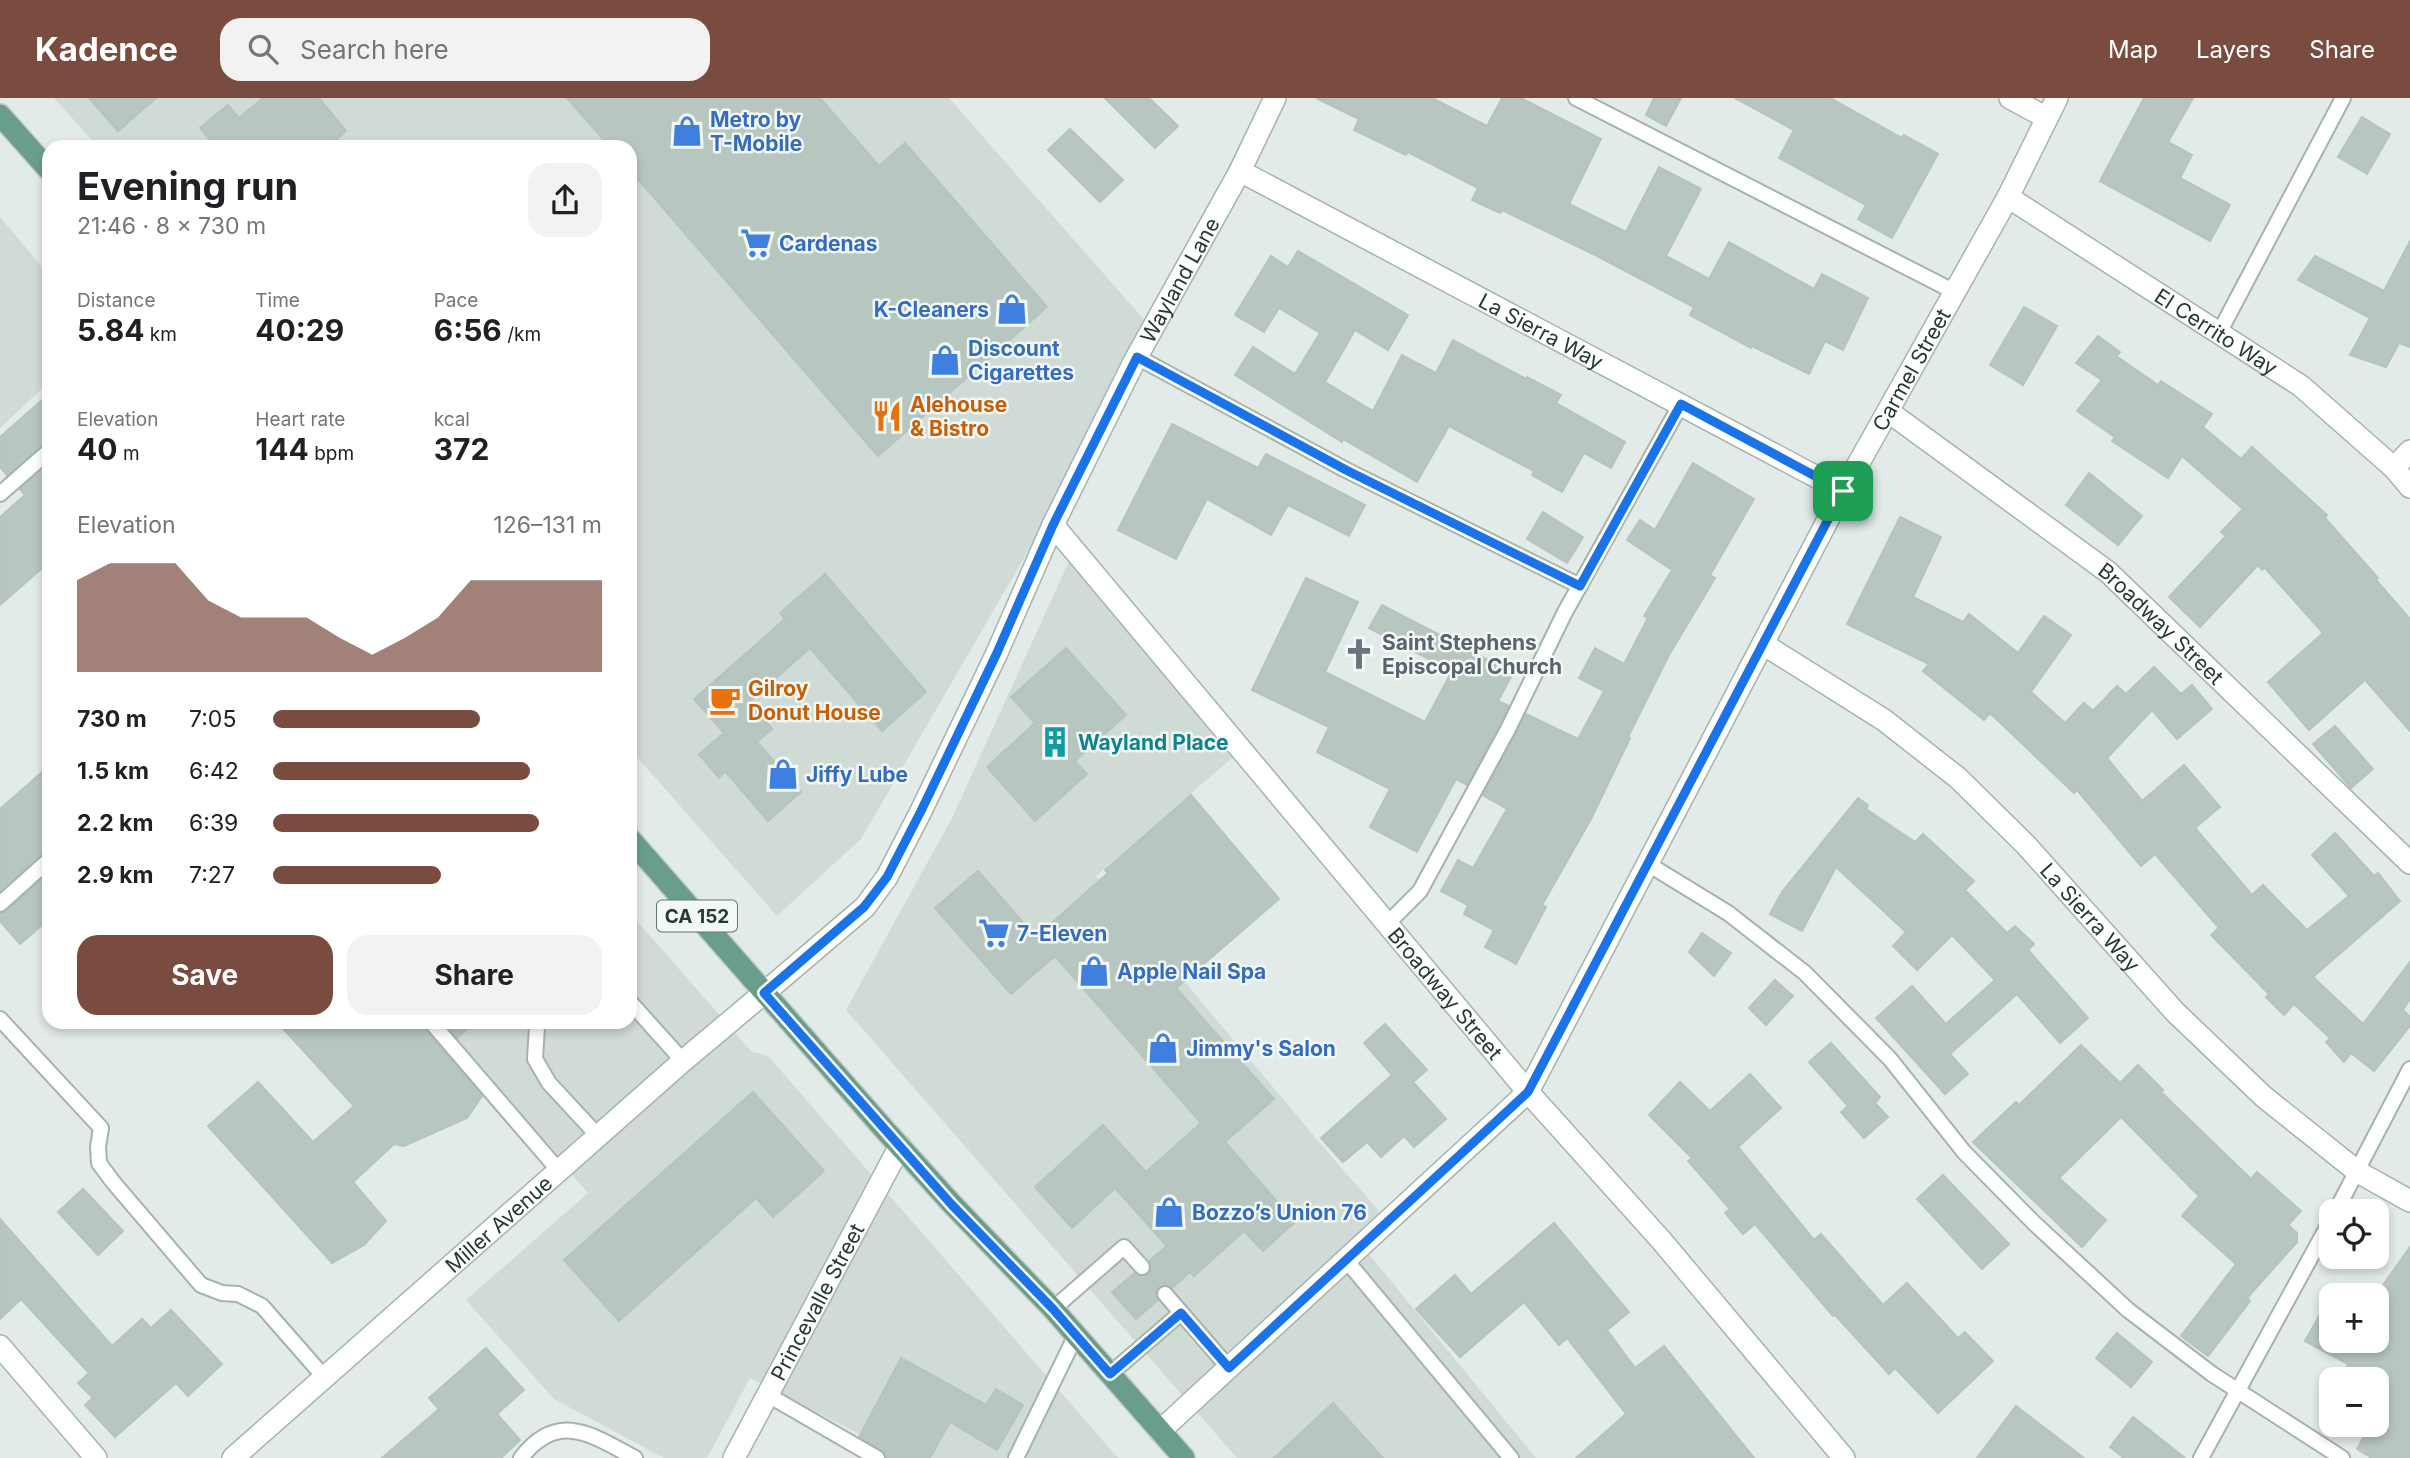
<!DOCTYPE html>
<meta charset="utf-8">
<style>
body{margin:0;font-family:Inter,sans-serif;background:#f2f2f2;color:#202124;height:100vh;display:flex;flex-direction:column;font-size:26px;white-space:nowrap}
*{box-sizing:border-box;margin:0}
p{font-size:23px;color:#757577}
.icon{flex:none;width:38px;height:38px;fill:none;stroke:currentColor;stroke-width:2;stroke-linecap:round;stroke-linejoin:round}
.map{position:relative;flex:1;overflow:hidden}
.drawer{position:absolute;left:42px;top:42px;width:595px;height:889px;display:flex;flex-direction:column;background:#fff;border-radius:21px;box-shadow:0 4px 10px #0003}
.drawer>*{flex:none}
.controls{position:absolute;left:2319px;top:1101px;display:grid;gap:14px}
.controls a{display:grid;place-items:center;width:70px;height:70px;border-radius:14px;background:#fff;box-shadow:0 4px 10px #0003;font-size:35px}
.pin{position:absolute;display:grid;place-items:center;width:60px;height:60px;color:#fff;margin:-30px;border-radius:14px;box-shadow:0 4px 10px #0006}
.round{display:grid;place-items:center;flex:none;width:74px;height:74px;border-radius:21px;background:#f2f2f2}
.headline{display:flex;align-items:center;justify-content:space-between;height:119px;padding:0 35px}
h1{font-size:38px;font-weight:700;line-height:52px}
.metrics{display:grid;grid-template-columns:repeat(3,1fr);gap:10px;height:119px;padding:7px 35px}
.metrics div{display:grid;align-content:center}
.metrics b{font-size:30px;font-weight:700}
.metrics small{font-size:19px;font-weight:400}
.metrics p{font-size:19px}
.chart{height:196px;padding:14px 35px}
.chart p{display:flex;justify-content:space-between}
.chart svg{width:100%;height:126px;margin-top:7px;fill:#7a4c40;opacity:.7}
.button{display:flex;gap:14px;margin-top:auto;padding:14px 35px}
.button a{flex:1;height:80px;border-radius:21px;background:#7a4c40;color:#fff;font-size:28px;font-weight:700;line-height:80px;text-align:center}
.button a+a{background:#f2f2f2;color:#202124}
ul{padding:0 35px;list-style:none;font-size:23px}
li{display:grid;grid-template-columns:112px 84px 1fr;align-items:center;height:52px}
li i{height:18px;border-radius:9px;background:#7a4c40}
header{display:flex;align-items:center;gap:42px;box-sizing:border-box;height:98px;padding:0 35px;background:#7a4c40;color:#fff}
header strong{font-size:33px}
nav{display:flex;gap:38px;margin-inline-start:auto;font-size:24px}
.search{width:490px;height:63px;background:#f2f2f2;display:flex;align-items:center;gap:18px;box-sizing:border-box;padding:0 24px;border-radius:21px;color:#757577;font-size:26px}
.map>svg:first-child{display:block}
</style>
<header>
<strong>Kadence</strong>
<div class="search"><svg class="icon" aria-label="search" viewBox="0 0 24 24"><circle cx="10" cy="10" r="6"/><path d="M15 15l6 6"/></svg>Search here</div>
<nav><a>Map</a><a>Layers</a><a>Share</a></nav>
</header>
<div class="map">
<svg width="2410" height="1360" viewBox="0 0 2410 1360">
<rect width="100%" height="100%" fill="#e2ebe7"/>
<g fill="#d0dbd6">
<path d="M54 0H949L1155 234 861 741 777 818 630 651V49H98Z"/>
<path d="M0 119 49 177V284L0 330Z"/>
<path d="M1070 461 1241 652 1096 778 1330 1057 1389 1124 1363 1149 1536 1360H1237L846 912 952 720Z"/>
<path d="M630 815 752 954 763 956 769 959 1118 1360H906L750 1280 707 1360H664L554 1301 466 1202 588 1095 439 924H630Z"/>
</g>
<g fill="#b8c6c0" stroke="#b5c4be" stroke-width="2">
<path d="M89 0H156L118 33Z"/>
<path d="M263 0H319L346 33 328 49H216L200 30 228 7 239 20Z"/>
<path d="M567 0H820L879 68 905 45 1047 209 878 358 630 72V49H610Z"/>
<path d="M1105 0H1149L1178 28 1155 50Z"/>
<path d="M1316 0H1432L1487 28 1502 0H1521L1601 41 1569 106 1626 134 1659 69 1701 91 1666 158 1709 181 1729 144 1814 191 1822 176 1868 200 1843 252 1825 243 1809 276 1752 248 1751 250 1690 217 1694 209 1597 158 1502 112 1500 115 1472 102 1478 90 1408 54 1406 57 1354 32 1359 21Z"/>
<path d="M1654 0H1681L1666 28 1646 17Z"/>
<path d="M1735 0H1830L1902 40 1904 37 1938 56 1892 140 1858 121 1866 107 1779 60 1794 32Z"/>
<path d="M2144 0H2193L2168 44 2192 57 2180 80 2230 107 2210 143 2100 83Z"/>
<path d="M2362 19 2390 36 2367 76 2338 59Z"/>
<path d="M1070 31 1123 82 1100 104 1048 52Z"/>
<path d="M2410 143V249L2399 245 2386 269 2350 257 2370 220 2298 182 2315 158 2384 193Z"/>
<path d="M1298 153 1408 217 1388 252 1355 232 1325 284 1373 313 1402 257 1436 275 1453 242 1526 281 1527 279 1561 297 1556 305 1625 344 1611 370 1584 355 1562 394 1532 377 1534 373 1449 328 1417 384 1343 341 1342 344 1235 277 1253 249 1295 276 1320 235 1279 210 1264 234 1235 217 1271 158 1288 169Z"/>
<path d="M2024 209 2057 228 2023 287 1990 267Z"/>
<path d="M2098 238 2120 254 2116 258 2158 287 2161 283 2212 316 2203 329 2241 361 2252 349 2327 417 2325 420 2378 480 2376 482 2410 521V633L2365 582 2309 632 2268 584 2323 535 2264 469 2262 472 2258 467 2200 529 2169 499 2226 438 2221 434 2243 411 2182 358 2168 380 2112 343 2115 339 2077 313 2102 282 2076 265Z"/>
<path d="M49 296V344L43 346 7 377 0 369V339Z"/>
<path d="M1172 326 1258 370 1266 356 1365 407 1349 438 1288 407 1271 437 1207 401 1176 461 1118 432Z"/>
<path d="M1693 365 1754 401 1710 477 1715 480 1669 557 1628 639 1630 640 1591 721 1542 807 1546 809 1516 866 1485 849 1494 832 1464 816 1468 807 1441 793 1458 762 1473 770 1507 711 1483 697 1526 616 1578 641 1604 593 1579 580 1595 550 1624 566 1648 520 1644 518 1672 472 1627 442 1640 422 1655 432Z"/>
<path d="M49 366V464L0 507V419L25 397 20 391Z"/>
<path d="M2089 375 2142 418 2118 447 2066 407Z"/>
<path d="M1543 414 1583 439 1567 465 1527 441Z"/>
<path d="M1900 419 1941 439 1913 499 1963 524 1969 516 2018 555 2044 518 2071 537 2031 594 2065 625 2084 605 2093 613 2117 588 2126 596 2154 569 2181 596 2192 587 2212 611 2177 641 2152 612 2107 660 2142 703 2184 667 2220 709 2195 730 2252 797 2263 787 2307 832 2349 798 2312 757 2335 735 2374 778 2378 775 2400 803 2313 879 2363 926 2410 864V901L2403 912 2410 919V928L2374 973 2351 955 2344 964 2326 944 2330 940 2294 906 2284 917 2266 899 2269 896 2211 837 2219 830 2155 756 2141 768 2077 692 2074 695 1990 615 1984 622 1923 573 1929 566 1847 526Z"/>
<path d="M825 476 926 594 882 633 810 550 749 604 772 631 757 644 801 694 768 723 725 673 719 680 699 656 724 635 694 601 785 521 780 515Z"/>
<path d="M1306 480 1358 504 1325 574 1425 624 1452 573 1369 530 1382 507 1513 575 1498 603 1509 608 1499 627 1467 687 1456 681 1417 754 1370 729 1390 691 1317 654 1329 629 1252 592Z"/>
<path d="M1066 550 1126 617 1075 663 1087 676 1035 723 987 669 1035 625 1011 599Z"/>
<path d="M2335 628 2373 671 2351 690 2313 646Z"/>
<path d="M49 668V753L43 755 0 793V711Z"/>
<path d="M1191 697 1279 801 1176 890 1274 1001 1225 1044 1295 1124 1263 1153 1244 1133 1194 1178 1190 1174 1172 1190 1167 1187 1159 1188 1156 1194 1158 1202 1136 1221 1112 1194 1135 1175 1140 1178 1148 1177 1151 1171 1149 1163 1167 1148 1115 1090 1072 1130 1035 1089 1103 1027 1146 1074 1201 1025 1055 858 1011 896 935 810 978 773 1036 839 1108 775 1105 772Z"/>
<path d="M1858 700 1868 707 1866 711 1915 744 1923 736 1974 783 1965 792 2007 835 2015 828 2034 846 2028 852 2088 920 2060 945 2017 896 1950 956 1968 976 1945 996 1876 920 1912 888 1946 926 1995 882 1952 837 1917 872 1893 848 1906 834 1836 769 1802 833 1770 816 1782 794Z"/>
<path d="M49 775V821L20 846 0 823V815L6 813Z"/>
<path d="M1702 835 1731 855 1714 878 1689 854Z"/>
<path d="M1775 882 1793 898 1766 927 1749 910Z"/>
<path d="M277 924H422L424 930 482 998 467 1020 404 1048 394 1046 353 1084 386 1123 364 1147 332 1165 208 1028 258 984 313 1044 354 1008Z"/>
<path d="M444 924H475L457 940Z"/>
<path d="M1385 926 1427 972 1413 984 1446 1021 1414 1049 1404 1038 1381 1059 1367 1044 1343 1064 1321 1040 1392 977 1364 945Z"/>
<path d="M1831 945 1880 999 1875 1005 1888 1019 1864 1040 1841 1014 1848 1008 1809 964Z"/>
<path d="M2081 947 2120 985 2138 967 2163 992 2161 994 2251 1081 2257 1074 2301 1113 2288 1127 2297 1135V1144L2247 1200 2250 1203 2208 1258 2181 1238 2236 1166 2182 1118 2199 1098 2121 1019 2059 1080 2106 1122 2082 1149 1973 1044 2016 1004 2019 1007Z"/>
<path d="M1750 976 1781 1010 1738 1049 1814 1142 1821 1136 1883 1207 1907 1185 1958 1240 1965 1234 1993 1263 1938 1315 1895 1270 1889 1276 1835 1217 1833 1218 1755 1126 1743 1136 1725 1115 1730 1111 1688 1063 1692 1060 1649 1017 1680 984 1710 1013Z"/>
<path d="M753 994 824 1073 773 1119 756 1100 619 1223 564 1162Z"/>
<path d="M1943 1077 2009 1146 1982 1171 1917 1101Z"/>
<path d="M83 1091 123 1133 98 1157 58 1114Z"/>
<path d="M0 1121 112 1248 142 1221 151 1230 171 1212 222 1266 188 1298 176 1285 115 1339 85 1307 93 1300 78 1285 89 1275 21 1201 0 1221Z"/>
<path d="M1554 1125 1629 1214 1607 1232 1635 1270 1664 1248 1754 1360H1576L1626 1316 1567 1240 1559 1247 1524 1204 1460 1259 1416 1211 1455 1177 1471 1196Z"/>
<path d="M2410 1149V1360H2372L2357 1351 2371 1326H2376V1316L2389 1293 2376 1286V1281H2368L2347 1269 2348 1266 2305 1243 2333 1193 2340 1197H2331V1242H2376V1197Z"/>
<path d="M2117 1235 2152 1264 2131 1289 2096 1260Z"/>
<path d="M486 1250 524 1292 497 1316 520 1342 501 1360H382L439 1311 429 1300Z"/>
<path d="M901 1260 986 1307 996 1291 1023 1307 997 1352 950 1324 930 1360H887L882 1352 859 1339Z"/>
<path d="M1333 1305 1383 1360H1274Z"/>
<path d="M2016 1308 2084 1360H1977Z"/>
<path d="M2133 1319 2185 1360H2124L2110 1349Z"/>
</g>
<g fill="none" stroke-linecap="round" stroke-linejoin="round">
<defs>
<g id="lane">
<path d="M1576 0 1955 194"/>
<path d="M2219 235 2343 0"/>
<path d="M1137 259 1346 372 1580 488"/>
<path d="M0 396 49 353"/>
<path d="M1648 766 1728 815 1805 875 1890 961 1964 1054 2034 1125 2128 1212 2212 1276 2342 1360"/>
<path d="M0 806 49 762"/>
<path d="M1387 826 1420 793 1508 631 1565 514 1681 306"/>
<path d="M630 904 683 963"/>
<path d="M0 921 101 1030 98 1049 99 1065 113 1084 201 1187 222 1195 238 1196 262 1208 325 1280"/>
<path d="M431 924 560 1074"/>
<path d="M540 924 537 928 535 961 549 985 599 1039"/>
<path d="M2336 1113 2410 971"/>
<path d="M1346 1162 1511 1360"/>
<path d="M1165 1196 1229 1270"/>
<path d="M1053 1211 1124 1149 1142 1169"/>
<path d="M1110 1276 1181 1215"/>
<path d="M768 1297 877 1360"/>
<path d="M521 1360C558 1312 592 1337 635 1360"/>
<path d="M1016 1360 1076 1237"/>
<path d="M2201 1360 2331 1122"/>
</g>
<g id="street">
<path d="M2010 0 2047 20"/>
<path id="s1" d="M1240 73 1843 393"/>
<path id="s2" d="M2008 99 2301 288 2394 370 2410 389"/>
<path id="s3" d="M1889 314 2108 474 2410 765"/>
<path d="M2394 370 2410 353"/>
<path id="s4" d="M1053 427 1528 994 1661 1142 1844 1360"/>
<path id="s5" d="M1763 546 1884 622 1958 680 2026 747 2175 914 2264 999 2358 1074 2410 1103"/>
<path id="s6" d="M764 895 865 809 887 779 921 713 996 557 1053 427 1135 262 1240 73 1275 0"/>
<path d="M0 1248 96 1360"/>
<path id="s7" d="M1160 1333 1528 994 1843 393 2008 99 2057 0"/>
</g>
<g id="secondary">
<path id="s8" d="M233 1360 683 963 764 895"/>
<path id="s9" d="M734 1360 900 1048"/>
</g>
<g id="primary">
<path d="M0 17 49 72"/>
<path d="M630 741 884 1031 952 1106 1053 1211 1184 1360"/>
</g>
</defs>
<use href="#lane" stroke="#a5b3ae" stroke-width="18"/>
<use href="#street" stroke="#a5b3ae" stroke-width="24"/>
<use href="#secondary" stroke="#a1b6ae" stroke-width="24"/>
<use href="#primary" stroke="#c1c8c6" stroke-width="24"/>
<use href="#lane" stroke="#fff" stroke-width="14"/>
<use href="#street" stroke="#fff" stroke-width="21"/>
<use href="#secondary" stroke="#fff" stroke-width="21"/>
<use href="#primary" stroke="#699e8f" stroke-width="21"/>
</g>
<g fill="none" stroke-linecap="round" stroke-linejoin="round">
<defs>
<path id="route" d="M1137 259 1346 372 1580 488 1681 306 1843 393 1528 994 1229 1270 1181 1215 1110 1276 1053 1211 952 1107 764 895 864 809 887 779 921 713 996 557 1053 427Z"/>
</defs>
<use href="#route" stroke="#fff" stroke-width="14"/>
<use href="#route" stroke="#1a73e8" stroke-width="9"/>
</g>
<defs>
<symbol id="shop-bare" viewBox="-9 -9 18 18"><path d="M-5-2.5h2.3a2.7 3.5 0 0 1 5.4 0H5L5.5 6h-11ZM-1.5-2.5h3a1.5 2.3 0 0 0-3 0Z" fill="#3f7fe0" stroke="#f2f8f5" stroke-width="2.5" paint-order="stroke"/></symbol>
<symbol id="supermarket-bare" viewBox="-9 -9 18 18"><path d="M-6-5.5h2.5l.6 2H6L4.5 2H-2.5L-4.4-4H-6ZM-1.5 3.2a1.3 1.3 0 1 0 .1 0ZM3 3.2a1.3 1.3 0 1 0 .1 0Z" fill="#3f7fe0" stroke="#f2f8f5" stroke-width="2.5" paint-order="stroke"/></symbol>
<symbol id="restaurant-bare" viewBox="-9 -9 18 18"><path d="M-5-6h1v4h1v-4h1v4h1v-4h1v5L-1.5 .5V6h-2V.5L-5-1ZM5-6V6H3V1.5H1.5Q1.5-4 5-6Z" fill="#e8710a" stroke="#f2f8f5" stroke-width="2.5" paint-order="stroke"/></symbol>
<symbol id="church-bare" viewBox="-9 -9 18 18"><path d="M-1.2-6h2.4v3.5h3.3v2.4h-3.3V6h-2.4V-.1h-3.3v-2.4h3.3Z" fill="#6b7280" stroke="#f2f8f5" stroke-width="2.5" paint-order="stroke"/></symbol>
<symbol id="cafe-bare" viewBox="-9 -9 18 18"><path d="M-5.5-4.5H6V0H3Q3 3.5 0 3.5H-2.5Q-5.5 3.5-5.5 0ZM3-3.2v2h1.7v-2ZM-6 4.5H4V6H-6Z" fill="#e8710a" stroke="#f2f8f5" stroke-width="2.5" paint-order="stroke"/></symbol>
<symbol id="building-bare" viewBox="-9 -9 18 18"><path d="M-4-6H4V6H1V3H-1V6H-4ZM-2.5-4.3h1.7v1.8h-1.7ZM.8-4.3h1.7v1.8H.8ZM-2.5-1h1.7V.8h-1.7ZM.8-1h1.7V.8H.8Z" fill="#0f9aa8" stroke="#f2f8f5" stroke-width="2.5" paint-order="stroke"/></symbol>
</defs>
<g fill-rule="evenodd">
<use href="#shop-bare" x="665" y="11" width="44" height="44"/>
<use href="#supermarket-bare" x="734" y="123" width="44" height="44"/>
<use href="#shop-bare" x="990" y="189" width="44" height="44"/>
<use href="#shop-bare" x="923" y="240" width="44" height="44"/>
<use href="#restaurant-bare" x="865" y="296" width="44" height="44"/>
<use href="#church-bare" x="1337" y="534" width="44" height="44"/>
<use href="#cafe-bare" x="703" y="580" width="44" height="44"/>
<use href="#building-bare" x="1033" y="622" width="44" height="44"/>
<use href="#shop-bare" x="761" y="654" width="44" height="44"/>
<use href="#supermarket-bare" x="972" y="813" width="44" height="44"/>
<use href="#shop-bare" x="1072" y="851" width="44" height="44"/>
<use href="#shop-bare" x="1141" y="928" width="44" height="44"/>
<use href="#shop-bare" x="1147" y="1092" width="44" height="44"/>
</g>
<g text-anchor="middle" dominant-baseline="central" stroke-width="5" stroke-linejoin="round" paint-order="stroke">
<rect fill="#f2f8f5" stroke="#61746e" stroke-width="2" x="657" y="802.5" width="80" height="31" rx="5"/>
<g font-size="19" font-weight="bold" fill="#233b34">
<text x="697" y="818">CA 152</text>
</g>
<g font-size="21" font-weight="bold" fill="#366cbe" stroke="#f2f8f5" text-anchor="start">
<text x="710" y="21">Metro by<tspan x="710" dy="24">T-Mobile</tspan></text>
<text x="779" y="145">Cardenas</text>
<text x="989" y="211" text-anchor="end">K-Cleaners</text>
<text x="968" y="250">Discount<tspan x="968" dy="24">Cigarettes</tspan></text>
<text x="806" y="676">Jiffy Lube</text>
<text x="1017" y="835">7-Eleven</text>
<text x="1117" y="873">Apple Nail Spa</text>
<text x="1186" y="950">Jimmy's Salon</text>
<text x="1192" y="1114">Bozzo’s Union 76</text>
</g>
<g font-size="21" fill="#233b34" stroke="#f2f8f5">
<text stroke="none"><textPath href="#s6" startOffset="835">Wayland Lane</textPath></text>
<text stroke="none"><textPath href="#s1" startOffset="341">La Sierra Way</textPath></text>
<text stroke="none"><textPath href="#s2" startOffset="248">El Cerrito Way</textPath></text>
<text stroke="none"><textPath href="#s7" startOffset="1318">Carmel Street</textPath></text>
<text stroke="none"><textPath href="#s3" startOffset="345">Broadway Street</textPath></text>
<text stroke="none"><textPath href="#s5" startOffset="429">La Sierra Way</textPath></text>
<text stroke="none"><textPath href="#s4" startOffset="611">Broadway Street</textPath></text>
<text stroke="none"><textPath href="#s8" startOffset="354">Miller Avenue</textPath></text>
<text stroke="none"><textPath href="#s9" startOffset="177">Princevalle Street</textPath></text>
</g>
<g font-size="21" font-weight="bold" fill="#c56008" stroke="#f2f8f5" text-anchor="start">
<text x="910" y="306">Alehouse<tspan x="910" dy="24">&amp; Bistro</tspan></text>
<text x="748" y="590">Gilroy<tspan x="748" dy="24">Donut House</tspan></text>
</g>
<g font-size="21" font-weight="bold" fill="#5b616d" stroke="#f2f8f5" text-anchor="start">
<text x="1382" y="544">Saint Stephens<tspan x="1382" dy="24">Episcopal Church</tspan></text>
</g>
<g font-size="21" font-weight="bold" fill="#0d838f" stroke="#f2f8f5" text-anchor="start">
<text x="1078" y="644">Wayland Place</text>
</g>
</g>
</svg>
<div class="controls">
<a><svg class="icon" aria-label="locate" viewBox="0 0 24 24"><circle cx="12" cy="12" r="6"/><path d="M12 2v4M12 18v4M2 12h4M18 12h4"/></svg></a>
<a>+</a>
<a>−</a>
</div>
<div class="pin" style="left:1843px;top:393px;background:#1e9e55"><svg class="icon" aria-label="arrive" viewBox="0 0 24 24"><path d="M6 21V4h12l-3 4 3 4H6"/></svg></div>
<section class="drawer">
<div class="headline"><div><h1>Evening run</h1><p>21:46 · 8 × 730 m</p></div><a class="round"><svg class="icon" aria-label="share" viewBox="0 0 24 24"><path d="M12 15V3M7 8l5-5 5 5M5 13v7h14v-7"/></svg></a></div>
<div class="metrics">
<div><p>Distance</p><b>5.84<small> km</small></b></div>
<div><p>Time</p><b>40:29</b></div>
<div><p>Pace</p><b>6:56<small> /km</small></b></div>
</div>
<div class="metrics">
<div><p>Elevation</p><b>40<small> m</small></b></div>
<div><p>Heart rate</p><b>144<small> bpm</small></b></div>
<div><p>kcal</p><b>372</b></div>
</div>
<div class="chart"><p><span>Elevation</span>126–131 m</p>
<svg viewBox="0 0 160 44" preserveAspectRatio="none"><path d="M0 44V12L10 6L20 6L30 6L40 19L50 25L60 25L70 25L80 32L90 38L100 32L110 25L120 12L130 12L140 12L150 12L160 12V44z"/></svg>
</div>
<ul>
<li><b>730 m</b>7:05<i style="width:63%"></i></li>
<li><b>1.5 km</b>6:42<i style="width:78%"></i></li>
<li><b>2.2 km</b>6:39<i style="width:81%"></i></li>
<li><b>2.9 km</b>7:27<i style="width:51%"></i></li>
</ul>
<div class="button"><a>Save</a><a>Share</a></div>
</section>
</div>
